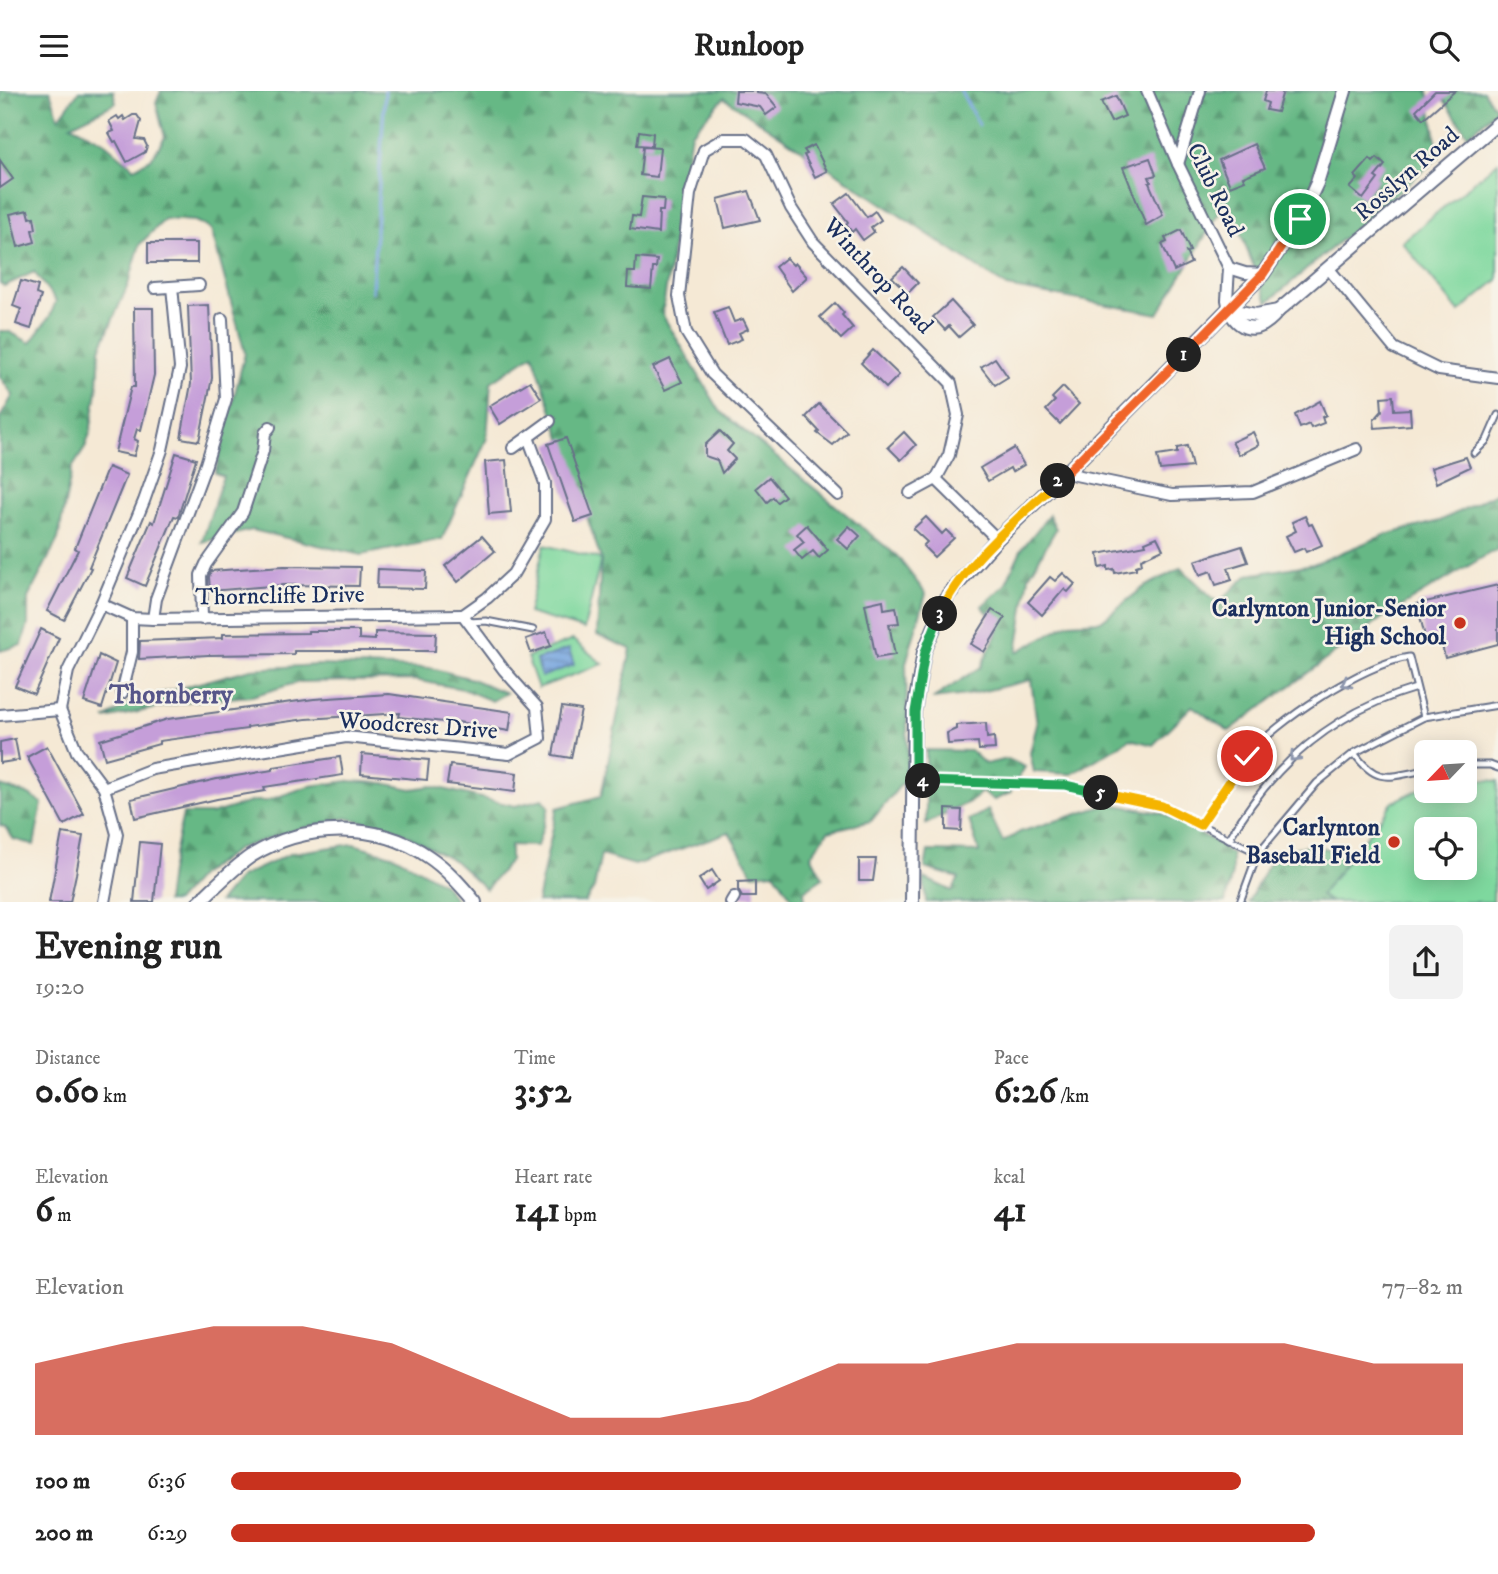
<!DOCTYPE html>
<meta charset="utf-8">
<style>
body{margin:0;font-family:"IM FELL DW Pica",serif;background:#f2f2f2;color:#222;height:100vh;display:flex;flex-direction:column;font-size:26px;white-space:nowrap}
*{box-sizing:border-box;margin:0}
p{font-size:23px;color:#767676}
.icon{flex:none;width:38px;height:38px;fill:none;stroke:currentColor;stroke-width:2;stroke-linecap:round;stroke-linejoin:round}
.map{position:relative;height:811px;overflow:hidden}
.panel{display:flex;flex-direction:column;background:#fff;flex:1}
.panel>*{flex:none}
.needle{width:46px;rotate:245deg}
.fabs{position:absolute;left:1414px;top:649px;display:grid;gap:14px}
.fabs a{display:grid;place-items:center;width:63px;height:63px;border-radius:10px;background:#fff;box-shadow:0 4px 18px #0003;font-size:35px}
.pin{position:absolute;display:grid;place-items:center;width:60px;height:60px;color:#fff;margin:-30px;border:4px solid #fff;border-radius:50%;box-shadow:0 2px 7px #0007}
.km{position:absolute;width:35px;height:35px;margin:-18px;border-radius:50%;background:#222;color:#fff;font-size:19px;line-height:35px;text-align:center}
.round{display:grid;place-items:center;flex:none;width:74px;height:74px;border-radius:10px;background:#f2f2f2}
.summary{display:flex;align-items:center;justify-content:space-between;height:119px;padding:0 35px}
h1{font-size:38px;font-weight:700;line-height:52px}
.metrics{display:grid;grid-template-columns:repeat(3,1fr);gap:10px;height:119px;padding:7px 35px}
.metrics div{display:grid;align-content:center}
.metrics b{font-size:35px;font-weight:700}
.metrics small{font-size:19px;font-weight:400}
.metrics p{font-size:19px}
.chart{height:196px;padding:14px 35px}
.chart p{display:flex;justify-content:space-between}
.chart svg{width:100%;height:126px;margin-top:7px;fill:#c8321e;opacity:.7}
ul{padding:0 35px;list-style:none;font-size:23px}
li{display:grid;grid-template-columns:112px 84px 1fr;align-items:center;height:52px}
li i{height:18px;border-radius:9px;background:#c8321e}
header{display:flex;justify-content:space-between;align-items:center;height:91px;padding:0 35px;background:#fff;font-size:32px;font-weight:700}
.map>svg:first-child{display:block}
</style>
<header><svg class="icon" aria-label="menu" viewBox="0 0 24 24"><path d="M4 6h16M4 12h16M4 18h16"/></svg>Runloop<svg class="icon" aria-label="search" viewBox="0 0 24 24"><circle cx="10" cy="10" r="6"/><path d="M15 15l6 6"/></svg></header>
<div class="map">
<svg width="1498" height="811" viewBox="0 0 1498 811">
<defs>
<pattern id="forest-firs" width="22" height="20" patternUnits="userSpaceOnUse" patternTransform="scale(1.75)"><rect width="22" height="20" fill="#66b885"/><path d="M5 1l3.5 6h-7zM16 11l3.5 6h-7z" fill="#539670"/></pattern>
<pattern id="water-rules" width="6" height="5" patternUnits="userSpaceOnUse" patternTransform="scale(1.75)"><rect width="6" height="5" fill="#76a5df"/><path d="M0 2.5h6" fill="none" stroke="#6087b8"/></pattern>
</defs>
<rect width="100%" height="100%" fill="#f7f3e8"/>
<filter id="ink" filterUnits="userSpaceOnUse"><feTurbulence type="fractalNoise" baseFrequency=".0143" numOctaves="2"/><feDisplacementMap in="SourceGraphic" scale="14" xChannelSelector="R" yChannelSelector="G"/><feConvolveMatrix kernelMatrix="1 2 1 2 8 2 1 2 1" color-interpolation-filters="sRGB"/></filter>
<filter id="wash" filterUnits="userSpaceOnUse"><feTurbulence type="fractalNoise" baseFrequency=".00686" numOctaves="4" result="noise"/><feDisplacementMap in="SourceGraphic" scale="28" xChannelSelector="R" yChannelSelector="G"/><feGaussianBlur stdDeviation="1.57" result="paint"/><feColorMatrix in="noise" values="0 0 0 0 0 0 0 0 0 0 0 0 0 0 0 0 0 1.4 0 .05"/><feComposite in="paint" operator="in"/></filter>
<g filter="url(#wash)">
<rect width="100%" height="100%" fill="#f5e9d5"/>
<g fill="#7ed89e" stroke="#4c847e" stroke-width="2" fill-rule="evenodd">
<path d="M1498 71V189L1459 221 1402 151Z"/>
<path d="M544 454 601 468 584 538 528 522Z"/>
<path d="M573 549 603 573 538 597 527 566Z"/>
<path d="M1465 688 1498 690 1493 811H1331L1320 805 1393 711 1426 695V700H1465ZM1426 738H1465V777H1426Z"/>
</g>
<g fill="url(#forest-firs)" stroke="#407472" stroke-width="2">
<path d="M0 0H50L59 27 79 0H113L116 12 71 34 104 51 134 77 151 68 165 46 156 12 161 0H1428L1439 66 1268 211 1227 109 1158 223 1007 196 724 7 691 42 662 223 720 320 897 465 926 503 906 572 908 685 871 730 828 740 811 764 823 787 804 800 805 811H792V807L774 781 753 783 729 741 635 774 601 764 594 797 585 811H537L557 717 601 705 631 558 597 544 601 468 533 263 491 291 487 347 442 448 361 464 252 439 202 451 223 385 215 382 245 262 211 138 195 130 165 128 140 153 128 194 100 258 98 294 90 342 85 357 72 377 58 448 28 507V533L22 554 0 560V327L13 304 0 286V240H8L30 252 50 225 56 210 34 181 4 195 0 192Z"/>
<path d="M1438 0H1483L1497 19 1468 44Z"/>
<path d="M1498 401V460L1490 462 1382 527 1229 640 1192 615 1153 654 1130 648 1072 683 1034 681 1030 662 1037 633 1031 589 967 604 932 608 981 576 1000 536 982 515 1005 494 1021 459 1049 424 1056 438 1029 485 1017 561 1069 532 1101 530 1144 496 1181 477 1218 512 1248 484 1313 473 1385 444 1440 430Z"/>
<path d="M317 574 431 577 472 588 506 602 492 610 463 598 414 589 299 591 252 605 190 610 105 628 136 609 251 578Z"/>
<path d="M926 659 971 660 985 673 1008 668 1025 676 1010 702 994 709 981 701 973 709 926 733Z"/>
<path d="M349 690 383 692 412 698 431 695 515 715 543 708 549 716 537 755 510 754V770L486 798 455 770 394 737 346 727 295 739 239 757 199 785 176 811H166L170 781 183 723H211L254 710H266L309 695Z"/>
<path d="M0 695 27 703 42 712 34 754 13 748 5 736 0 734Z"/>
<path d="M1110 713 1162 722 1216 751 1232 764V782L1225 811H926L924 787 952 800 959 787 925 777 928 760 979 761 969 729 988 719 1003 751 1020 741Z"/>
<path d="M353 753 395 765 444 793 457 811H219L240 786 292 762Z"/>
<path d="M1310 754 1352 763 1320 805 1331 811H1248L1275 761Z"/>
</g>
<path fill="url(#water-rules)" stroke="#486a9e" stroke-width="2" d="M569 558 574 574 541 586 536 569Z"/>
<g fill="none" stroke-linecap="round" stroke-linejoin="round">
<g stroke="#76a5df" stroke-width="3.5">
<path d="M961 0 979 34"/>
<path d="M372 201 385 0"/>
</g>
</g>
<g id="blocks">
<g fill="#c59ed9">
<path d="M736 0H757V2L766 3 777 16 766 24 760 16 735 11Z"/>
<path d="M1266 0H1283L1277 21 1266 19 1268 12 1263 10Z"/>
<path d="M1435 0H1455L1423 28 1416 19Z"/>
<path d="M1116 5 1125 25 1111 31 1101 11Z"/>
<path d="M133 24H137L141 30 136 48 144 49 147 55 145 61 127 71 116 50 114 51 109 42 114 40 109 30 117 25 119 28 123 25 125 29Z"/>
<path d="M639 40 653 42 652 55 637 54Z"/>
<path d="M1254 53 1265 77 1243 86 1245 89 1230 95 1219 69Z"/>
<path d="M814 54 827 80 815 86 804 64 807 63 804 59Z"/>
<path d="M643 56 660 57 657 86 640 84Z"/>
<path d="M1150 67 1156 84 1149 86 1151 91 1149 92 1163 124 1146 134 1123 76Z"/>
<path d="M1377 67 1385 74 1375 86 1378 88 1363 108 1350 97 1358 88 1355 85 1370 68 1373 71Z"/>
<path d="M0 69 13 88 0 97Z"/>
<path d="M749 100 760 129 725 137 718 108Z"/>
<path d="M849 102 867 126 875 120 881 129 871 136 874 141 863 149 855 138 852 141 846 133 848 131 834 113Z"/>
<path d="M642 106 664 108 663 120H659L658 142 630 138 632 125 639 126Z"/>
<path d="M28 119 30 127 34 126 36 138 32 139 35 151 18 156 10 123Z"/>
<path d="M1181 139 1190 160 1186 161 1191 172 1174 180 1162 153 1167 151 1165 147Z"/>
<rect x="148" y="152" width="49" height="20"/>
<path d="M636 167 657 169 656 177H653L651 198 627 196 628 181H635Z"/>
<path d="M786 167 793 174 795 172 807 186 792 200 775 176Z"/>
<path d="M903 176 918 192 908 202 892 186Z"/>
<path d="M21 190 38 195 36 203 41 205 31 238 16 233 21 218 13 215Z"/>
<path d="M951 210 973 234 959 246 949 235 945 239 933 226Z"/>
<path d="M835 212 844 222 842 224 853 237 841 248 820 226Z"/>
<path d="M209 214 212 287 199 350 181 347 191 293 188 215Z"/>
<path d="M728 216 734 231 743 228 748 238 739 242 742 248 727 254 714 221Z"/>
<path d="M134 217H153L154 284 141 339 137 338 134 348 138 350 134 365 115 361 131 296H135Z"/>
<path d="M873 259 899 284 886 297 861 272Z"/>
<path d="M995 267 1008 286 995 294 981 276Z"/>
<path d="M670 268 682 291 665 299 653 276Z"/>
<path d="M530 290 541 307 500 333 489 315Z"/>
<path d="M1063 296 1079 313 1060 333 1046 319 1055 310 1052 307Z"/>
<path d="M1393 305 1394 319 1410 318 1411 334 1375 337 1374 329 1382 320 1381 306Z"/>
<path d="M1320 310 1326 324 1322 326 1324 332 1311 337 1309 333 1300 337 1295 324Z"/>
<path d="M819 313 847 341 833 354 817 342 819 340 806 326Z"/>
<path d="M720 340 733 353 727 360 735 368 722 382 717 369 705 365V354Z"/>
<path d="M904 341 916 354 901 369 888 356Z"/>
<path d="M1253 341 1259 354 1239 364 1232 351Z"/>
<path d="M566 347 593 425 575 431 548 353Z"/>
<path d="M1187 355 1192 376 1160 379 1157 365 1177 362V357Z"/>
<path d="M1014 357 1024 374 1012 381 1010 377 988 390 980 377Z"/>
<path d="M176 362 196 368 178 426 174 425 145 495 127 487 151 430 154 432Z"/>
<path d="M1466 366 1470 376 1436 392 1431 377Z"/>
<path d="M506 369 511 421 489 423 485 371Z"/>
<path d="M108 376 127 384 89 476 91 477 64 529 47 520 78 459 75 457Z"/>
<path d="M769 386 785 405 777 411 773 406 767 411 756 397Z"/>
<path d="M1305 425 1309 434 1312 433 1322 454 1306 461 1304 457 1294 461 1286 445 1296 440 1292 431Z"/>
<path d="M926 426 942 443 946 439 954 447 934 466 923 455 927 451 913 438Z"/>
<path d="M807 434 828 459 819 467 813 460 802 469 794 459 804 451 797 443Z"/>
<path d="M849 435 860 445 848 458 837 448Z"/>
<path d="M482 445 495 460 458 491 445 475Z"/>
<path d="M1157 446 1163 458 1141 468 1142 473 1136 475V478L1115 482 1114 478 1108 479V475L1100 477 1098 463 1146 454 1145 451Z"/>
<path d="M1242 455 1248 471 1228 477 1232 489 1216 494 1211 480 1200 484 1195 470Z"/>
<path d="M284 475 360 476 359 495 284 494 210 500 209 486 211 480Z"/>
<path d="M378 478 426 480 425 498 377 497Z"/>
<path d="M1063 482 1075 493 1068 501 1064 498 1042 524 1028 511 1050 486 1055 490Z"/>
<path d="M1498 494V553L1445 567 1441 550 1427 554 1417 513Z"/>
<path d="M883 509 884 518 896 516 899 532 889 533 895 564 876 567 865 513Z"/>
<path d="M992 519 1005 527 984 561 971 553Z"/>
<path d="M41 538 59 547 34 603 15 595Z"/>
<path d="M308 540H359V548L375 549V541L436 542 435 560H294V563L208 564 139 568 140 550 223 547V543L308 542Z"/>
<path d="M546 541 551 555 531 562 526 548Z"/>
<path d="M99 564 116 572 102 617 84 611Z"/>
<path d="M389 603 512 621 509 640 452 630V632L399 626 400 622 306 628 247 636V638L159 650V653L105 668 100 649 168 628 314 608Z"/>
<path d="M562 616 581 619 571 667 553 664Z"/>
<path d="M986 632 987 647 994 646 995 658 979 659 978 651 948 653 947 642 956 638V634Z"/>
<path d="M15 648 19 669 0 672V651Z"/>
<path d="M47 655 84 723 64 734 27 666Z"/>
<path d="M362 663 429 669 427 689 361 683Z"/>
<path d="M340 666 343 684 264 696 265 700 217 708 135 727 131 708 217 688 273 679V676Z"/>
<path d="M450 674 517 682 515 701 447 693Z"/>
<path d="M946 718 962 719 961 740 946 739Z"/>
<path d="M62 742 83 745 76 783 70 811H49Z"/>
<path d="M140 751 160 753 154 811H134Z"/>
<path d="M859 768H876L873 790H859Z"/>
<path d="M712 779 719 790 706 799 699 788Z"/>
<path d="M755 790V806H742L738 799V791Z"/>
</g>
</g>
</g>
<g filter="url(#ink)">
<use href="#blocks" fill-opacity="0" stroke="#677088" stroke-width="2"/>
<g fill="none" stroke-linecap="round" stroke-linejoin="round">
<defs>
<g id="service">
<path d="M1474 362 1487 349 1498 324"/>
<path d="M469 531 486 530 533 539"/>
<path d="M1354 662C1378 695 1390 685 1426 679"/>
<path d="M1465 674H1490L1498 677"/>
<path d="M915 690 1065 694 1162 715 1258 762"/>
<path d="M1200 734C1215 711 1229 688 1246 667 1274 631 1364 573 1409 566L1424 626"/>
<path d="M1229 748C1272 674 1333 621 1416 597"/>
<path d="M1240 811 1258 762 1317 692 1354 662 1424 626 1498 614"/>
</g>
<g id="minor">
<path d="M1147 0 1178 73 1229 177 1227 209 1229 219"/>
<path d="M1178 73 1200 0"/>
<path d="M1229 177 1245 182 1263 183"/>
<path d="M1329 178 1394 257 1439 279 1498 287"/>
<path d="M155 197 199 194"/>
<path d="M513 357 550 330"/>
<path d="M1066 382 1172 404 1253 401 1357 358"/>
<path d="M910 402 936 388"/>
<path d="M838 404 712 283 686 241 679 205 690 103 704 59 723 48H746L766 64 791 117 813 151 951 292 958 324 949 364 936 388 997 448"/>
<path d="M101 513 144 410 162 359 180 277 172 196"/>
<path d="M463 524 487 507 513 483 545 428V392L528 346"/>
<path d="M153 528 156 508 206 373 226 308 222 228"/>
<path d="M202 528 201 484 206 473 243 421 263 360 265 342 270 336"/>
<path d="M122 602 132 561V527"/>
<path d="M60 619 68 580 101 513 132 527 153 528 463 524"/>
<path d="M0 624 60 619 77 661 104 697 117 743 104 811"/>
<path d="M104 697 152 678 346 646 509 663 540 647 537 616 504 579 463 524"/>
<path d="M731 811 734 806"/>
</g>
<g id="tertiary">
<path d="M1229 219C1243 244 1261 241 1278 220L1498 32"/>
<path d="M1229 219 1256 224 1278 220"/>
<path d="M199 811C216 795 232 778 251 765 304 732 377 730 429 766 447 778 461 794 475 811"/>
<path d="M912 811 914 621 924 561 948 504 997 448 1066 382 1263 183 1300 128 1317 92 1345 0"/>
</g>
</defs>
<use href="#service" stroke="#677088" stroke-width="9"/>
<use href="#minor" stroke="#677088" stroke-width="14"/>
<use href="#tertiary" stroke="#677088" stroke-width="16"/>
<use href="#service" stroke="#fff" stroke-width="5"/>
<use href="#minor" stroke="#fff" stroke-width="10"/>
<use href="#tertiary" stroke="#fff" stroke-width="12"/>
</g>
<defs><path id="oneway-chevron" d="M-2-3.5L2.5 0L-2 3.5" fill="none" stroke-width="1.6" stroke-linecap="round" stroke-linejoin="round" transform="scale(1.75)"/></defs>
<g stroke="#8d97ae">
<use href="#oneway-chevron" transform="translate(1346 592) rotate(152)"/>
<use href="#oneway-chevron" transform="translate(1294 666) rotate(135)"/>
</g>
</g>
<g fill="none" stroke-linecap="round" stroke-linejoin="round" filter="url(#ink)">
<defs>
<path id="split-1" d="M1184 264 1263 183 1300 128"/>
<path id="split-2" d="M1058 390 1184 264"/>
<path id="split-3" d="M940 523C960 475 1019 427 1058 390"/>
<path id="split-4" d="M923 690H915V621L925 561 940 523"/>
<path id="split-5" d="M923 690 1065 694 1101 702"/>
<path id="split-6" d="M1101 702 1162 715 1200 734 1247 665"/>
</defs>
<use href="#split-1" stroke="#fff" stroke-width="14"/>
<use href="#split-2" stroke="#fff" stroke-width="14"/>
<use href="#split-3" stroke="#fff" stroke-width="14"/>
<use href="#split-4" stroke="#fff" stroke-width="14"/>
<use href="#split-5" stroke="#fff" stroke-width="14"/>
<use href="#split-6" stroke="#fff" stroke-width="14"/>
<use href="#split-1" stroke="#f0652b" stroke-width="9"/>
<use href="#split-2" stroke="#f0652b" stroke-width="9"/>
<use href="#split-3" stroke="#f5b400" stroke-width="9"/>
<use href="#split-4" stroke="#22a559" stroke-width="9"/>
<use href="#split-5" stroke="#22a559" stroke-width="9"/>
<use href="#split-6" stroke="#f5b400" stroke-width="9"/>
</g>
<g fill="#c8321e" stroke="#f7f3e8" stroke-width="2.5">
<circle cx="1460" cy="532" r="7"/>
<circle cx="1394" cy="751" r="7"/>
</g>
<g text-anchor="middle" dominant-baseline="central" stroke-width="5" stroke-linejoin="round" paint-order="stroke">
<g font-size="24" fill="#1b2f5e" stroke="#f7f3e8">
<text transform="translate(1407 83) rotate(-41)">Rosslyn Road</text>
<text transform="translate(1215 99) rotate(64)">Club Road</text>
<text transform="translate(878 185) rotate(47)">Winthrop Road</text>
<text transform="translate(280 505) rotate(-1)">Thorncliffe Drive</text>
<text transform="translate(418 635) rotate(4)">Woodcrest Drive</text>
</g>
<g font-size="24" font-weight="bold" fill="#1b2f5e" stroke="#f7f3e8" text-anchor="end">
<text x="1446" y="518">Carlynton Junior-Senior<tspan x="1446" dy="28">High School</tspan></text>
<text x="1380" y="737">Carlynton<tspan x="1380" dy="28">Baseball Field</tspan></text>
</g>
<g font-size="26" font-weight="bold" fill="#565689" stroke="#f7f3e8">
<text x="171" y="604">Thornberry</text>
</g>
</g>
</svg>
<div class="fabs">
<a><svg class="needle" viewBox="-14 -14 28 28"><path d="M0-13l5 13h-10z" fill="#e53935"/><path d="M0 13l5-13h-10z" fill="#767676"/></svg></a>
<a><svg class="icon" aria-label="locate" viewBox="0 0 24 24"><circle cx="12" cy="12" r="6"/><path d="M12 2v4M12 18v4M2 12h4M18 12h4"/></svg></a>
</div>
<div class="pin" style="left:1300px;top:128px;background:#1e9e55"><svg class="icon" aria-label="arrive" viewBox="0 0 24 24"><path d="M6 21V4h12l-3 4 3 4H6"/></svg></div>
<div class="pin" style="left:1247px;top:665px;background:#d93025"><svg class="icon" aria-label="check" viewBox="0 0 24 24"><path d="M5 12l5 5 9-10"/></svg></div>
<b class="km" style="left:1184px;top:264px">1</b>
<b class="km" style="left:1058px;top:390px">2</b>
<b class="km" style="left:940px;top:523px">3</b>
<b class="km" style="left:923px;top:690px">4</b>
<b class="km" style="left:1101px;top:702px">5</b>
</div>
<section class="panel">
<div class="summary"><div><h1>Evening run</h1><p>19:20</p></div><a class="round"><svg class="icon" aria-label="share" viewBox="0 0 24 24"><path d="M12 15V3M7 8l5-5 5 5M5 13v7h14v-7"/></svg></a></div>
<div class="metrics">
<div><p>Distance</p><b>0.60<small> km</small></b></div>
<div><p>Time</p><b>3:52</b></div>
<div><p>Pace</p><b>6:26<small> /km</small></b></div>
</div>
<div class="metrics">
<div><p>Elevation</p><b>6<small> m</small></b></div>
<div><p>Heart rate</p><b>141<small> bpm</small></b></div>
<div><p>kcal</p><b>41</b></div>
</div>
<div class="chart"><p><span>Elevation</span>77–82 m</p>
<svg viewBox="0 0 160 44" preserveAspectRatio="none"><path d="M0 44V19L10 12L20 6L30 6L40 12L50 25L60 38L70 38L80 32L90 19L100 19L110 12L120 12L130 12L140 12L150 19L160 19V44z"/></svg>
</div>
<ul>
<li><b>100 m</b>6:36<i style="width:82%"></i></li>
<li><b>200 m</b>6:29<i style="width:88%"></i></li>
</ul>
</section>
